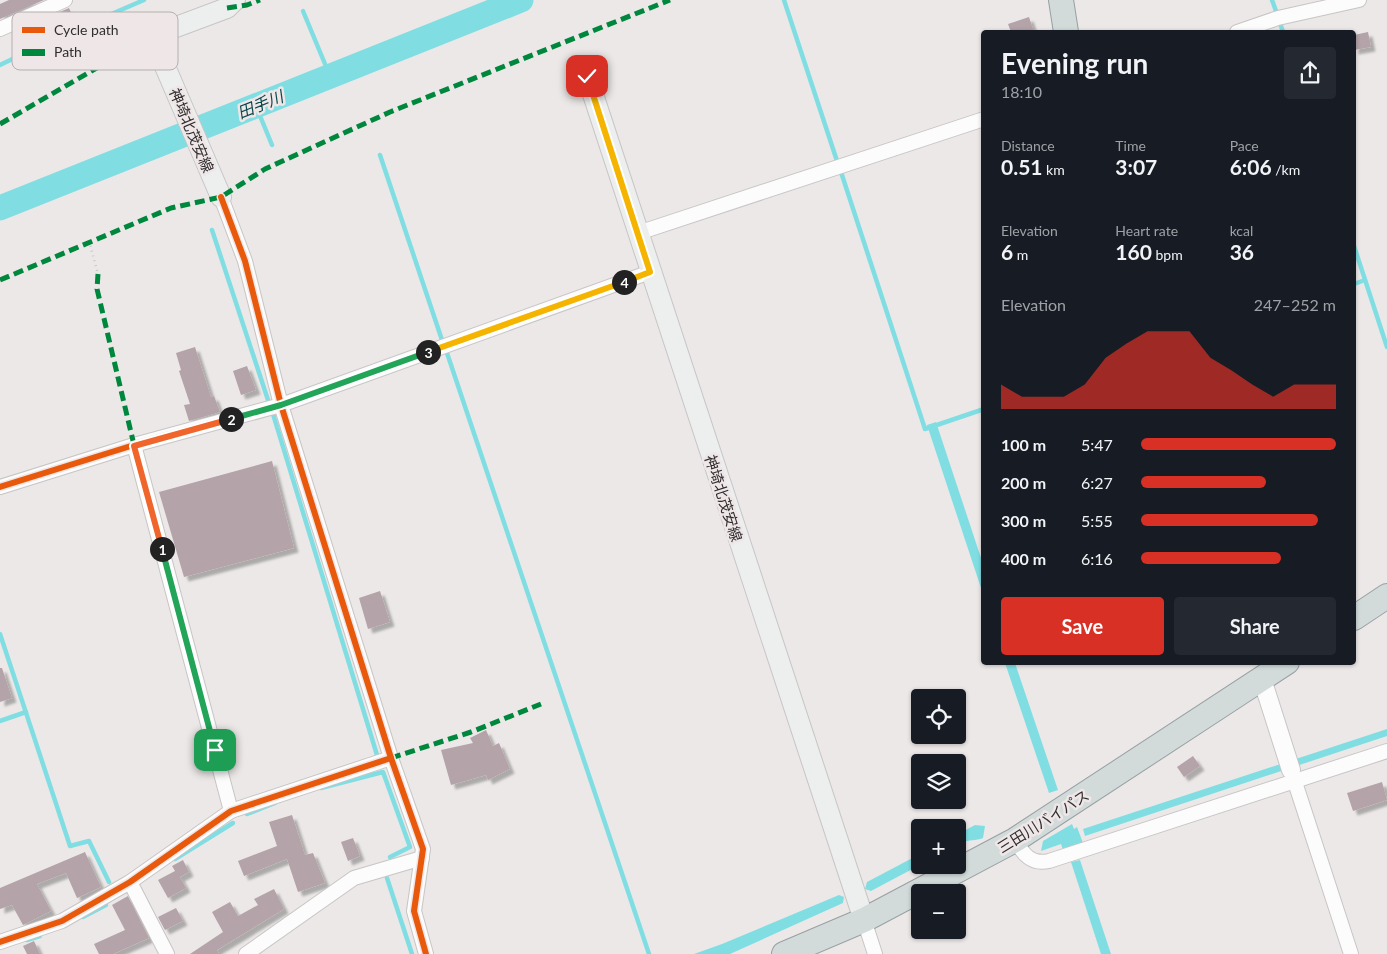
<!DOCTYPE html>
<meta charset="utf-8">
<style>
body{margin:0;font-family:Lato,"Noto Sans JP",sans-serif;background:#242831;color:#f1f3f6;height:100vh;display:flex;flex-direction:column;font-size:19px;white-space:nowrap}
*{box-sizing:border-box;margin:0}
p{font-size:16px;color:#9ea1a6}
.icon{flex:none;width:28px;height:28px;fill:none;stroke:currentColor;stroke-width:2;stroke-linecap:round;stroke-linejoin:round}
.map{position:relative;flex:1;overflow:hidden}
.drawer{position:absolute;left:981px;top:30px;width:375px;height:635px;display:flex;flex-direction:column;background:#171b24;border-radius:5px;box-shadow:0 1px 4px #0004}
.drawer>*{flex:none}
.tools{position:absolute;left:911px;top:689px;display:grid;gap:10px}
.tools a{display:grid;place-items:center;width:55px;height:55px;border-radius:5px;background:#171b24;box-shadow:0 1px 4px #0004;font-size:25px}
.pin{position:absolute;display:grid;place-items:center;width:42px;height:42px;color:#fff;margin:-21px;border-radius:10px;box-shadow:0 2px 8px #0006}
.km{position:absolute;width:25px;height:25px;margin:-12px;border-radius:50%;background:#222;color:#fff;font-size:14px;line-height:25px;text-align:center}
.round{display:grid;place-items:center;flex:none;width:52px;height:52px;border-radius:5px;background:#242831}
.overview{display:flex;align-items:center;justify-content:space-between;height:85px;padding:0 20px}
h1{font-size:28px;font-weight:700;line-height:38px}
.figures{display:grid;grid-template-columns:repeat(3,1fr);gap:8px;height:85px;padding:5px 20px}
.figures div{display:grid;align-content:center}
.figures b{font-size:21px;font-weight:700}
.figures small{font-size:14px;font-weight:400}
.figures p{font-size:14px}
.chart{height:140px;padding:10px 20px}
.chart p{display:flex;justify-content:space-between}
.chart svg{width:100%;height:90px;margin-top:5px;fill:#d93025;opacity:.7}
.button{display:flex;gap:10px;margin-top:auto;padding:10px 20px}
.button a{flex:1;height:58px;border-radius:5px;background:#d93025;color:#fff;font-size:20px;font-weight:700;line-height:58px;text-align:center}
.button a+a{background:#242831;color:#f1f3f6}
ul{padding:0 20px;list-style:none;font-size:16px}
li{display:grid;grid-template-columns:80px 60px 1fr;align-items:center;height:38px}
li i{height:12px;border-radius:6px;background:#d93025}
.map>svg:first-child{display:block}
</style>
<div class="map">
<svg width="1387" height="954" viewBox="0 0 1387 954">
<defs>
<filter id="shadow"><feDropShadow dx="4.5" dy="4.5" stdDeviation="1" flood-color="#0004"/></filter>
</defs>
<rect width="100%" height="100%" fill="#ece8e8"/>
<g fill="#80dee3">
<path d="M936 422 984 567V597L927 425Z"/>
<path d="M1005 663H1015L1058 790 1049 793Z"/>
<path d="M1387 729V736L1085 836 1083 829Z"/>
<path d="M1072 824 1074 829 1077 827 1083 843 1063 850 1061 844 1041 851 1043 841Z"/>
<path d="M975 825 985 826 983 838C972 842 970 838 958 845V834Z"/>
<path d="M920 854V865L871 891 865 889 867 882Z"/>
<path d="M1080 860 1111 954H1101L1071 862Z"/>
<path d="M839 895 844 897 843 903 730 954H694L722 944Z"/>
</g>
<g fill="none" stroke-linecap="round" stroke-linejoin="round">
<g stroke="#80dee3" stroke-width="4.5">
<path d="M784 0 837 161"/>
<path d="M1272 0 1276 11"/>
<path d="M303 11 330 76"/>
<path d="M1281 26 1283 32"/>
<path d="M0 65 83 25 93 22 144 0"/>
<path d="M256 106 272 145"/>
<path d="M380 155 442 340"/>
<path d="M841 172 925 429 984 409"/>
<path d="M212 230 268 400"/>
<path d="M1354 246 1387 347"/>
<path d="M1354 284 1365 280"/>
<path d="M447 353 649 954"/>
<path d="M273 414 377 755"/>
<path d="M0 634 70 846 89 841 109 882"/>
<path d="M0 721 26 712"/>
<path d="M321 788 383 772 410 847 390 857"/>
<path d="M247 814 275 803"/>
<path d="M175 859 233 823"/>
<path d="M387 878 412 954"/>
<path d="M83 917 106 905"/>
<path d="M27 940 40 936"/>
</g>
<path stroke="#80dee3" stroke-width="25" d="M0 208 521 0"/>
</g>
<g fill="#b4a3a8" filter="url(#shadow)">
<path d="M9 0H44L0 19V4Z"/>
<path d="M69 8 76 23 36 42 28 26Z"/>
<path d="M1029 17 1034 32H1011L1008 24Z"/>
<path d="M1368 32 1371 47 1354 50V35Z"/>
<path d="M195 347 211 397 214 396 220 412 189 421 184 405 190 404 179 371 181 370 176 353Z"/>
<path d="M247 366 256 390 241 395 233 371Z"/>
<path d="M272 461 294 548 184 577 159 492Z"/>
<path d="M380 591 390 622 368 629 359 598Z"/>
<path d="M0 668H2L12 698 0 702Z"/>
<path d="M486 730 493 746 499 743 510 769 488 780 486 775 451 785 441 750 473 743 470 738Z"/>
<path d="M1193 756 1200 766 1184 777 1177 767Z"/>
<path d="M1382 782 1387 800 1353 811 1347 793Z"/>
<path d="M292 815 305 855 313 853 325 883 298 892 287 859 244 876 238 861 277 846 269 822Z"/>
<path d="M353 838 360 856 348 861 341 842Z"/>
<path d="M85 852 101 887 77 898 66 873 37 884 51 911 23 925 12 905 0 909V888Z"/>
<path d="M183 860 189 872 180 877 186 888 168 898 158 880 175 871 172 866Z"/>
<path d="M274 889 284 909 217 950 219 954H190L223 932 212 912 230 902 238 916 258 905 254 899Z"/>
<path d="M128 896 149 938 113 954H99L94 944 125 930 112 905Z"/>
<path d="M176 908 183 921 165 930 158 917Z"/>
<path d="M34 941 40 954H27L23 946Z"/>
</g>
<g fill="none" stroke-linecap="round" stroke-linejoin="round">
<defs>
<g id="minor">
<path d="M0 29 65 0"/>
<path d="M1237 32 1278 18 1359 0"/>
<path d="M221 197 245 261 281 405 391 758 423 849 414 911 426 954"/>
<path d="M638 233 984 119"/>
<path d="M134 445 231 811"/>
<path d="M0 487 134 445 281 405 650 272"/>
<path d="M1292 773 1351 954"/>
<path d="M1015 840C1023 854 1031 865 1049 861L1387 751"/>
<path d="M130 882 167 954"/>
<path d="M864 920 875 954"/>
<path d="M0 942 62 921 130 882 231 811 391 758"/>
<path d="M246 954 354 878 422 858"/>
</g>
<path id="tertiary" d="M1262 679 1291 770"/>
<g id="secondary">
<path d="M587 76 864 920"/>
<path d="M221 197 152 36 227 8 235 0"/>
</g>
<g id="trunk">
<path d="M1061 0 1066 32"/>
<path d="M1354 618 1387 596"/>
<path d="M784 954 864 920 1015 840 1287 662"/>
</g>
</defs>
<use href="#minor" stroke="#c8c5c5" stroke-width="16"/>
<use href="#tertiary" stroke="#c8c5c5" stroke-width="20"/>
<use href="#secondary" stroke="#c8c5c5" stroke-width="22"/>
<use href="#trunk" stroke="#97a0a2" stroke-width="26"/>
<path stroke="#c8c8c8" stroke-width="2.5" stroke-dasharray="1 4" stroke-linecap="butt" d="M89 241 98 274"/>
<use href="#minor" stroke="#fcfcfc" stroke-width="14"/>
<use href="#tertiary" stroke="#fcfcfc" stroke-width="18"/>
<use href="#secondary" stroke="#edefef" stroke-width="20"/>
<use href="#trunk" stroke="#d2dada" stroke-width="24"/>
<g stroke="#00873e" stroke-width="5" stroke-dasharray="10 5" stroke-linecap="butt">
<path d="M227 8 247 5 260 0"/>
<path d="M0 124 152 36"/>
<path d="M98 274 97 289 134 445"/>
<path d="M0 280 171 208 221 197 265 169 390 112 670 0"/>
<path d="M391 758 471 732 541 704"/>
</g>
<defs>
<g id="cycleway">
<path d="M221 197 245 261 281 405 391 758 423 849 414 911 426 954"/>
<path d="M0 487 134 445 281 405 650 272"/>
<path d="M0 942 62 921 130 882 231 811 391 758"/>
</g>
</defs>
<use href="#cycleway" stroke="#eee6e7" stroke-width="9"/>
<use href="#cycleway" stroke="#e8590c" stroke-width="6"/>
</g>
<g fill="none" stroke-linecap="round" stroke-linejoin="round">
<defs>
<path id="split-1" d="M162 549 215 750"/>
<path id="split-2" d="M162 549 134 446 231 419"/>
<path id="split-3" d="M231 419 281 405 428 352"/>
<path id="split-4" d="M428 352 624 282"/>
<path id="split-5" d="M587 76 650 272 624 282"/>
</defs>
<use href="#split-1" stroke="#fff" stroke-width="10"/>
<use href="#split-2" stroke="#fff" stroke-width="10"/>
<use href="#split-3" stroke="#fff" stroke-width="10"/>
<use href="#split-4" stroke="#fff" stroke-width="10"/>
<use href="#split-5" stroke="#fff" stroke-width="10"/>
<use href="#split-1" stroke="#22a559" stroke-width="6"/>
<use href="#split-2" stroke="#f0652b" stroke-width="6"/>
<use href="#split-3" stroke="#22a559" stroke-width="6"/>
<use href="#split-4" stroke="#f5b400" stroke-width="6"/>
<use href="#split-5" stroke="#f5b400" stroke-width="6"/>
</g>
<g text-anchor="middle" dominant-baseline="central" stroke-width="5" stroke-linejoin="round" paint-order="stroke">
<g font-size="15" fill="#312e2f" stroke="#eee6e7">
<text transform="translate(192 130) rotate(67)">神埼北茂安線</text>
<text transform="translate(724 498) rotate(72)">神埼北茂安線</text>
<text transform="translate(1043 821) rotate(-32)">三田川バイパス</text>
</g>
<g font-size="16" font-style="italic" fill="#0a484c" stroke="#eee6e7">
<text transform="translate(260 104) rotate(-22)">田手川</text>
</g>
</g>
<rect x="12" y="12" width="166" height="58" rx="8" fill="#eee6e7" stroke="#b5afb0" stroke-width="1"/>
<rect x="22" y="27" width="23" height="6" fill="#e8590c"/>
<rect x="22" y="49" width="23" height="7" fill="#00873e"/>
<g font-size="14" fill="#312e2f">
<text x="54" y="35">Cycle path</text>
<text x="54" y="57">Path</text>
</g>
</svg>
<div class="tools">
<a><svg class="icon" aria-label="locate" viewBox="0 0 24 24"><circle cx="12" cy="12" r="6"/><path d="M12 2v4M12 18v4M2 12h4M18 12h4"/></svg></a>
<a><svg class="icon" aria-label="layers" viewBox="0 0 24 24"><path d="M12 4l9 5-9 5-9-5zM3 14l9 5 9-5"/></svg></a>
<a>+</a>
<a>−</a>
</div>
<div class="pin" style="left:215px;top:750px;background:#1e9e55"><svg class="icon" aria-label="arrive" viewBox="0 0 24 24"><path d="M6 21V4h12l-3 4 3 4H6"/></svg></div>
<div class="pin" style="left:587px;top:76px;background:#d93025"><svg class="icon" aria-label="check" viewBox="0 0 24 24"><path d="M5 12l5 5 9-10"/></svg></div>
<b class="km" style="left:162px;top:549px">1</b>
<b class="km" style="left:231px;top:419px">2</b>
<b class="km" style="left:428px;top:352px">3</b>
<b class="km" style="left:624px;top:282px">4</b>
<section class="drawer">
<div class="overview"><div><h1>Evening run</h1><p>18:10</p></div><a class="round"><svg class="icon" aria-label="share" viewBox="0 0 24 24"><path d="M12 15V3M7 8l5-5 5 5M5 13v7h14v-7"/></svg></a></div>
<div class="figures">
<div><p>Distance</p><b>0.51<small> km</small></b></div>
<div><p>Time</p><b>3:07</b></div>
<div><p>Pace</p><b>6:06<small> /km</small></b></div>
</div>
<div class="figures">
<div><p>Elevation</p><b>6<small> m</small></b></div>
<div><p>Heart rate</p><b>160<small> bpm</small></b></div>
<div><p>kcal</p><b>36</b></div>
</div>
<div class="chart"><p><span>Elevation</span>247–252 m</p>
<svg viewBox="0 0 160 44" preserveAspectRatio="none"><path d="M0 44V32L10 38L20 38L30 38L40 32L50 19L60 12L70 6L80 6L90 6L100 19L110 25L120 32L130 38L140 32L150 32L160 32V44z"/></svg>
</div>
<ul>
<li><b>100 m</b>5:47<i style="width:100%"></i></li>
<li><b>200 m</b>6:27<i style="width:64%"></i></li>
<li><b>300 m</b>5:55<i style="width:91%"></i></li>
<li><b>400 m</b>6:16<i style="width:72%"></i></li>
</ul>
<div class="button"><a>Save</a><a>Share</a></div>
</section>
</div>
